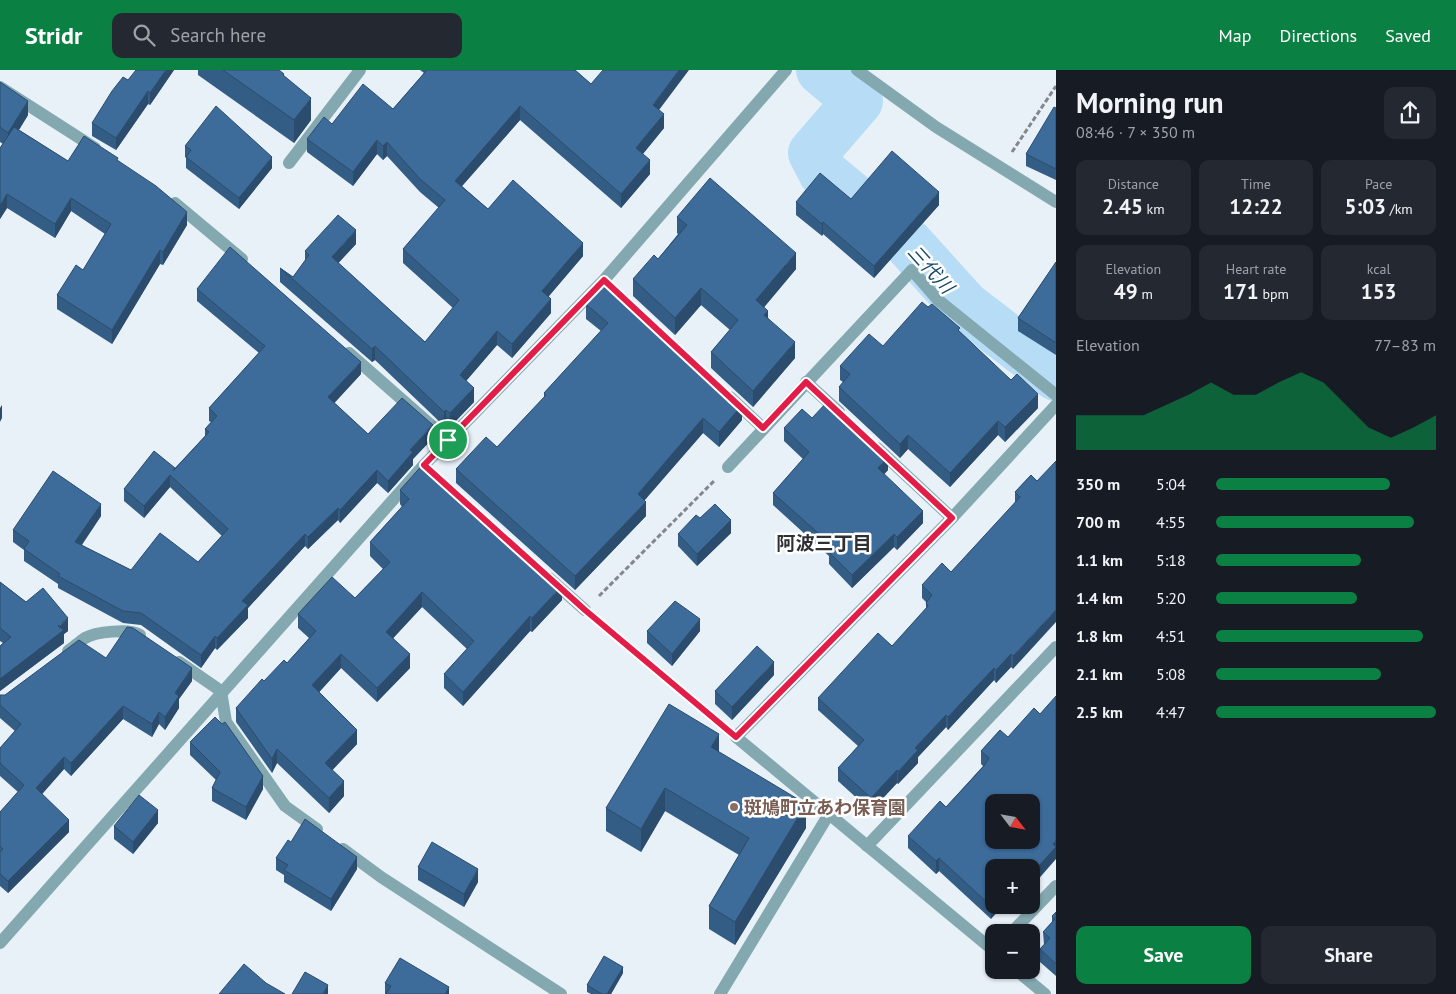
<!DOCTYPE html>
<meta charset="utf-8">
<style>
body{margin:0;font-family:"PT Sans","Noto Sans JP",sans-serif;background:#242831;color:#f1f3f6;height:100vh;display:flex;flex-direction:column;font-size:19px;white-space:nowrap}
*{box-sizing:border-box;margin:0}
p{font-size:16px;color:#9ea1a6}
.icon{flex:none;width:28px;height:28px;fill:none;stroke:currentColor;stroke-width:2;stroke-linecap:round;stroke-linejoin:round}
.map{position:relative;flex:1;overflow:hidden}
.details{display:flex;flex-direction:column;background:#171b24;width:400px}
.details>*{flex:none}
.needle{width:32px;rotate:121deg}
.tools{position:absolute;left:985px;top:724px;display:grid;gap:10px}
.tools a{display:grid;place-items:center;width:55px;height:55px;border-radius:10px;background:#171b24;box-shadow:0 1px 4px #0004;font-size:25px}
.pin{position:absolute;display:grid;place-items:center;width:42px;height:42px;color:#fff;margin:-21px;border:2px solid #fff;border-radius:50%;box-shadow:0 1px 5px #0007}
.round{display:grid;place-items:center;flex:none;width:52px;height:52px;border-radius:10px;background:#242831}
.head{display:flex;align-items:center;justify-content:space-between;height:85px;padding:0 20px}
h1{font-size:28px;font-weight:600;line-height:38px}
.figures{display:grid;grid-template-columns:repeat(3,1fr);gap:8px;height:85px;padding:5px 20px}
.figures div{display:grid;align-content:center;border-radius:10px;background:#242831;text-align:center}
.figures b{font-size:21px;font-weight:600}
.figures small{font-size:14px;font-weight:400}
.figures p{font-size:14px}
.chart{height:140px;padding:10px 20px}
.chart p{display:flex;justify-content:space-between}
.chart svg{width:100%;height:90px;margin-top:5px;fill:#0b8043;opacity:.7}
.cta{display:flex;gap:10px;margin-top:auto;padding:10px 20px}
.cta a{flex:1;height:58px;border-radius:10px;background:#0b8043;color:#fff;font-size:20px;font-weight:600;line-height:58px;text-align:center}
.cta a+a{background:#242831;color:#f1f3f6}
ul{padding:0 20px;list-style:none;font-size:16px}
li{display:grid;grid-template-columns:80px 60px 1fr;align-items:center;height:38px}
li i{height:12px;border-radius:6px;background:#0b8043}
header{display:flex;align-items:center;gap:30px;box-sizing:border-box;height:70px;padding:0 25px;background:#0b8043;color:#fff}
header strong{font-size:24px}
nav{display:flex;gap:28px;margin-inline-start:auto;font-size:18px}
.search{width:350px;height:45px;background:#242831;display:flex;align-items:center;gap:12px;box-sizing:border-box;padding:0 18px;border-radius:10px;color:#9ea1a6;font-size:19px}
main{display:flex;flex:1;min-height:0}
.map>svg:first-child{display:block}
</style>
<header>
<strong>Stridr</strong>
<div class="search"><svg class="icon" aria-label="search" viewBox="0 0 24 24"><circle cx="10" cy="10" r="6"/><path d="M15 15l6 6"/></svg>Search here</div>
<nav><a>Map</a><a>Directions</a><a>Saved</a></nav>
</header>
<main>
<div class="map">
<svg width="1056" height="924" viewBox="0 0 1056 924">
<rect width="100%" height="100%" fill="#e8f0f8"/>
<g fill="none" stroke-linecap="round" stroke-linejoin="round">
<path stroke="#b6dcf6" stroke-width="50" d="M821 0 858 31 813 83 824 104 908 173 965 236 1056 306"/>
<g stroke="#83888d" stroke-width="3" stroke-dasharray="5 2.5" stroke-linecap="butt">
<path d="M1012 82 1056 16"/>
<path d="M599 526 715 410"/>
<path d="M599 552 720 654"/>
</g>
<g stroke="#84a8b0" stroke-width="12">
<path d="M857 0 936 57 1056 132"/>
<path d="M0 17 95 78"/>
<path d="M289 93 360 0"/>
<path d="M175 133 242 189"/>
<path d="M349 283 448 370"/>
<path d="M806 312 839 342"/>
<path d="M730 327 763 358"/>
<path d="M877 378 952 448"/>
<path d="M728 397 912 200 938 230 1056 325"/>
<path d="M549 508 585 540"/>
<path d="M68 581C74 577 79 572 85 568 95 562 130 558 140 565"/>
<path d="M179 592 221 621 226 652 285 736 317 759"/>
<path d="M867 776 1056 577"/>
<path d="M343 779 381 807 561 924"/>
<path d="M1012 862 1056 816"/>
<path d="M0 873 424 395 604 210 786 0"/>
<path d="M994 881 736 667 952 448 1056 335"/>
<path d="M1016 900 1045 924"/>
<path d="M720 924 829 744"/>
</g>
</g>
<g fill="#345d85">
<path d="M174 0 150 35 148 34 116 80 92 66V53L128 10Z"/>
<path d="M198 0H279L284 6 311 50 294 73 198 5Z"/>
<path d="M420 0H575L591 14 659 40 664 58 643 84 650 104 621 138 520 50 462 116 488 139 583 186 549 226 551 243 512 288 497 275 466 311 474 332 450 357 446 353 444 356 375 290 372 292 280 212V198L293 207 305 191V181L356 174 338 193 425 272 453 238 403 193V179L439 138 420 122 387 86 383 90 377 84 353 116 307 82V69L332 54 393 39 424 3Z"/>
<path d="M0 12 28 45 19 60 68 91H118L187 155 163 195 160 194 112 274 57 239V225L83 200 105 164 71 141 55 168 7 138 0 149V78L3 74 0 72Z"/>
<path d="M1056 38V110L1026 96V84Z"/>
<path d="M185 76 272 98 239 139 186 98V88L185 87Z"/>
<path d="M851 129 939 135 874 208 823 164 822 166 796 145V132Z"/>
<path d="M677 147 796 199 764 237 768 248 795 288 753 337 711 298V282L730 260 701 235 675 265 633 226V209L658 189 678 164 677 163Z"/>
<path d="M1056 192V285L1018 261V248Z"/>
<path d="M197 219 361 304 334 333 368 364 433 368 413 389V395L388 423 377 413 340 453 338 450 308 479 305 476 248 538V548L217 580 215 578 201 598 141 555 123 553 58 518V514L24 491V480L13 472V460L101 446 82 475 131 500 198 492 222 466 170 417 144 448 124 431V419L175 398 205 366V359L211 352 209 351V338L259 283 197 231Z"/>
<path d="M586 234 742 350 719 377 703 363 644 430 646 446 575 520 456 413V399L497 377 544 328V323L601 261 586 249Z"/>
<path d="M928 237 960 262 1038 338 1005 372 998 365 950 417 908 379 900 388 839 331V317L843 312 840 310V296L883 276Z"/>
<path d="M812 348 888 400 884 404 923 453 897 480 894 477 852 518 829 494V486L773 435V423L803 389 784 371V358Z"/>
<path d="M1031 405 1013 599 1011 597 996 613 994 610 948 660 946 657 918 687V693L898 714 897 713 871 741 838 711V698L858 676 818 640V628L892 576 926 539V532L922 528V515L951 502 1015 433V422Z"/>
<path d="M400 420 562 530 532 562 530 561 463 636 444 618V604L467 579 422 537 393 568 410 598 377 632 341 598 319 622 357 674 332 700 344 726 329 743 277 693 272 703 236 652V638L264 611 287 593 309 568 298 558V544L355 528 383 499 370 486V472L402 437 400 434Z"/>
<path d="M700 448 731 463 697 496 678 476V464Z"/>
<path d="M0 512 26 532 68 561 64 564V573L0 621V576L3 573 0 571Z"/>
<path d="M647 561H700L672 596 647 573Z"/>
<path d="M106 588 192 611 179 629V638L165 660 159 654 152 667 123 649 71 706 64 699 42 724 69 762 8 823 0 816V742L18 722 0 706V678L15 661 0 648V625H5Z"/>
<path d="M774 605 732 650 715 634V621Z"/>
<path d="M222 654 263 719 246 750 212 731V718L216 710 190 685V672Z"/>
<path d="M1000 660 1035 813 1034 827 1031 830V798H994L991 849 939 801 936 804 908 778V766L946 737 983 696 981 694V681Z"/>
<path d="M719 682 806 758 735 875 709 859V836L739 785 665 741 641 782 606 761V738Z"/>
<path d="M158 753 133 784 114 769V756Z"/>
<path d="M291 772 357 799 331 841 284 812V805L276 800V788Z"/>
<path d="M418 797 478 812 464 837 418 810Z"/>
<path d="M1056 842V906L1040 892V879L1044 875 1043 862 1052 852V846Z"/>
<path d="M623 903 611 924H591L587 922V915Z"/>
<path d="M385 913 449 924H385Z"/>
</g>
<g fill="#2b4c6c">
<path d="M166 0H174L150 35V23Z"/>
<path d="M679 0H689L653 48V35Z"/>
<path d="M148 21V34L116 80V68Z"/>
<path d="M311 28V50L294 73V50Z"/>
<path d="M28 31V45L8 77V63Z"/>
<path d="M520 36V50L455 124V111Z"/>
<path d="M664 44V58L636 92V78Z"/>
<path d="M377 70V84L353 116V102Z"/>
<path d="M387 72V86L383 90V76Z"/>
<path d="M272 87V98L239 139V128Z"/>
<path d="M650 90V104L621 138V124Z"/>
<path d="M939 122V135L874 208V196Z"/>
<path d="M7 124V138L0 149V136Z"/>
<path d="M71 128V141L55 168V154Z"/>
<path d="M187 142V155L163 195V182Z"/>
<path d="M823 152V164L822 166V154Z"/>
<path d="M356 160V174L332 200V187Z"/>
<path d="M583 173V186L542 234V221Z"/>
<path d="M160 180V194L112 274V260Z"/>
<path d="M796 183V199L756 247V230Z"/>
<path d="M701 218V235L675 265V248Z"/>
<path d="M551 229V243L512 288V274Z"/>
<path d="M768 241V257L764 245Z"/>
<path d="M497 261V275L460 318V305Z"/>
<path d="M795 272V288L753 337V321Z"/>
<path d="M375 276V290L372 292V279Z"/>
<path d="M361 292V304L328 340V327Z"/>
<path d="M474 318V332L450 357V343Z"/>
<path d="M1038 324V338L1005 372V357Z"/>
<path d="M2 335V348L0 352V338Z"/>
<path d="M742 335V350L719 377V362Z"/>
<path d="M446 340V353L444 356V342Z"/>
<path d="M703 348V363L638 438V424Z"/>
<path d="M998 351V365L950 417V403Z"/>
<path d="M433 355V368L413 389V395L388 423V411L410 380Z"/>
<path d="M908 365V379L900 388V374Z"/>
<path d="M888 387V400L878 411V398Z"/>
<path d="M377 400V413L340 453V440Z"/>
<path d="M170 405V417L144 448V436Z"/>
<path d="M646 432V446L575 520V506Z"/>
<path d="M101 434V446L75 484V472Z"/>
<path d="M338 438V450L308 479V467Z"/>
<path d="M923 441V453L897 480V467Z"/>
<path d="M731 450V463L697 496V484Z"/>
<path d="M305 464V476L248 538V548L217 580V568L242 531Z"/>
<path d="M894 464V477L852 518V505Z"/>
<path d="M562 516V530L532 562V548Z"/>
<path d="M422 522V537L386 576V562Z"/>
<path d="M1056 540V552L1013 599V586Z"/>
<path d="M530 546V561L463 636V622Z"/>
<path d="M68 548V561L64 564V573L0 621V609Z"/>
<path d="M700 549V561L672 596V584Z"/>
<path d="M215 566V578L201 598V585Z"/>
<path d="M341 584V598L312 630V615Z"/>
<path d="M410 584V598L377 632V618Z"/>
<path d="M1011 584V597L996 613V600Z"/>
<path d="M774 592V605L732 650V637Z"/>
<path d="M192 598V611L179 629V638L165 660V647L175 623Z"/>
<path d="M994 598V610L948 660V647Z"/>
<path d="M123 636V649L71 706V693Z"/>
<path d="M159 642V654L152 667V654Z"/>
<path d="M946 645V657L918 687V693L898 714V702L915 678Z"/>
<path d="M357 660V674L325 708V693Z"/>
<path d="M719 664V687L711 677Z"/>
<path d="M277 679V693L272 703V689Z"/>
<path d="M64 687V699L36 731V718Z"/>
<path d="M897 700V713L871 741V728Z"/>
<path d="M263 706V719L246 750V737Z"/>
<path d="M344 711V726L329 743V728Z"/>
<path d="M665 718V741L641 782V759Z"/>
<path d="M806 734V758L735 875V852Z"/>
<path d="M158 740V753L133 784V772Z"/>
<path d="M69 750V762L8 823V811Z"/>
<path d="M1056 770V789L1035 813 1034 827 1031 830V818L1035 800Z"/>
<path d="M357 787V799L331 841V829Z"/>
<path d="M939 788V801L936 804V791Z"/>
<path d="M478 799V812L464 837V824Z"/>
<path d="M994 833V835H1004L991 849V836Z"/>
<path d="M623 897V903L611 924H607Z"/>
<path d="M328 915V924H323Z"/>
<path d="M449 917V924H445Z"/>
</g>
<g fill="#3d6c9b" stroke="#2b4c6c" fill-rule="evenodd">
<path d="M136 0H166L150 23 148 21 116 68 92 53 112 21 123 7 128 10Z"/>
<path d="M223 0H279L284 4 283 5 311 28 294 50Z"/>
<path d="M427 0H575L591 14 603 0H679L653 35 664 44 636 78 650 90 621 124 520 36 455 111 488 139 513 110 583 173 542 221 551 229 512 274 497 261 460 305 474 318 450 343 446 340 444 342 375 276 372 279 280 198 293 207 309 185 305 181 338 145 356 160 332 187 425 272 459 230 403 179 445 130 420 109 387 72 383 76 377 70 353 102 307 69 324 47 332 54 363 14 393 39Z"/>
<path d="M0 12 28 31 8 63 0 57Z"/>
<path d="M216 36 272 87 239 128 186 87 191 80 185 76Z"/>
<path d="M1054 37 1056 38V99L1026 84Z"/>
<path d="M14 57 68 91 84 66 118 88 117 90 156 116 187 142 163 182 160 180 112 260 57 225 76 195 83 200 111 154 71 128 55 154 7 124 0 136V78Z"/>
<path d="M892 81 939 122 874 196 823 152 822 154 796 132 820 103 851 129Z"/>
<path d="M710 108 796 183 756 230 768 241 764 245 795 272 753 321 711 282 738 250 701 218 675 248 633 209 654 185 658 189 687 155 677 147Z"/>
<path d="M230 177 361 292 328 327 368 364 402 328 433 355 410 380 413 382 388 411 377 400 340 440 338 438 308 467 305 464 242 531 248 535 217 568 215 566 201 585 141 543 123 541 58 506 60 504 24 479 29 471 13 460 53 401 101 434 75 472 131 500 160 463 198 492 228 459 170 405 144 436 124 419 154 381 175 398 173 401 209 362 205 359 217 346 209 338 265 276 197 219Z"/>
<path d="M1056 192V273L1018 248Z"/>
<path d="M610 215 621 225 622 223 742 335 719 362 703 348 638 424 646 432 575 506 456 399 486 367 497 377 546 325 544 323 608 253 586 234 602 216 606 219Z"/>
<path d="M922 232 928 237 932 234 960 258 958 260 1011 310 1017 304 1038 324 1005 357 998 351 950 403 908 365 900 374 839 317 850 304 840 296 869 264 883 276Z"/>
<path d="M828 331 888 387 878 398 923 441 897 467 894 464 852 505 829 482 834 477 773 423 809 382 784 358 802 339 812 348Z"/>
<path d="M1056 391V540L1013 586 1011 584 996 600 994 598 948 647 946 645 915 678 918 680 898 702 897 700 871 728 838 698 864 670 818 628 878 563 892 576 928 536 926 533 932 525 922 515 942 493 951 502 1020 427 1015 422 1031 405 1037 411Z"/>
<path d="M425 392 562 516 532 548 530 546 463 622 444 604 474 571 422 522 386 562 410 584 377 618 341 584 312 615 357 660 325 693 344 711 329 728 277 679 272 689 236 638 262 609 264 611 284 590 287 593 316 561 298 544 332 507 355 528 390 492 370 472 409 429 400 420Z"/>
<path d="M715 434 731 450 697 484 678 464 696 445 700 448Z"/>
<path d="M0 512 26 532 43 518 68 548 58 556 64 560 0 609V576L11 567 0 558Z"/>
<path d="M675 531 700 549 672 584 647 561Z"/>
<path d="M127 557 133 558 192 598 175 623 179 626 165 647 159 642 152 654 123 636 71 693 64 687 36 718 69 750 8 811 0 804V782L3 779 0 776V742L24 715 0 693V678L21 654 0 635V625H5L79 570 106 588Z"/>
<path d="M757 576 774 592 732 637 715 621Z"/>
<path d="M1056 626V770L1053 774 1056 777 1035 800 1034 815 1031 818V798H994V833L991 836 939 788 936 791 908 766 940 731 946 737 984 696 989 688 981 681 1000 660 1008 667 1034 638 1040 644ZM994 732H1031V770H994Z"/>
<path d="M669 634 719 664 711 677 806 734 735 852 709 836 749 768 665 718 641 759 606 738Z"/>
<path d="M215 647 222 654 225 652 263 706 246 737 212 718 220 702 190 672Z"/>
<path d="M139 725 158 740 133 772 114 756Z"/>
<path d="M305 749 357 787 331 829 284 800 288 795 276 788 288 770 291 772Z"/>
<path d="M432 772 478 799 464 824 418 797Z"/>
<path d="M1056 842V894L1040 879 1050 868 1043 862 1055 849 1052 846Z"/>
<path d="M604 886 623 897 607 924H602L587 915Z"/>
<path d="M400 888 449 917 445 924H386L391 916 385 913Z"/>
<path d="M244 894 266 913 285 924H219Z"/>
<path d="M305 902 328 915 323 924H292Z"/>
</g>
<g fill="none" stroke-linecap="round" stroke-linejoin="round">
<defs>
<path id="route" d="M604 210 763 358 806 312 952 448 736 667 585 540 424 395Z"/>
</defs>
<use href="#route" stroke="#fff" stroke-width="10"/>
<use href="#route" stroke="#e11d48" stroke-width="6"/>
</g>
<circle fill="#8d6e63" stroke="#fff" stroke-width="2" cx="734" cy="737" r="5"/>
<g text-anchor="middle" dominant-baseline="central" stroke-width="5" stroke-linejoin="round" paint-order="stroke">
<g font-size="18" font-weight="bold" fill="#785e54" stroke="#fff" text-anchor="start">
<text x="744" y="737">斑鳩町立あわ保育園</text>
</g>
<g font-size="19" font-style="italic" fill="#174866" stroke="#fff">
<text transform="translate(931 199) rotate(48)">三代川</text>
</g>
<g font-size="19" font-weight="bold" fill="#2e3033" stroke="#fff">
<text x="824" y="473">阿波三丁目</text>
</g>
</g>
</svg>
<div class="tools">
<a><svg class="needle" viewBox="-14 -14 28 28"><path d="M0-13l5 13h-10z" fill="#e53935"/><path d="M0 13l5-13h-10z" fill="#9ea1a6"/></svg></a>
<a>+</a>
<a>−</a>
</div>
<div class="pin" style="left:448px;top:370px;background:#1e9e55"><svg class="icon" aria-label="arrive" viewBox="0 0 24 24"><path d="M6 21V4h12l-3 4 3 4H6"/></svg></div>
</div>
<section class="details">
<div class="head"><div><h1>Morning run</h1><p>08:46 · 7 × 350 m</p></div><a class="round"><svg class="icon" aria-label="share" viewBox="0 0 24 24"><path d="M12 15V3M7 8l5-5 5 5M5 13v7h14v-7"/></svg></a></div>
<div class="figures">
<div><p>Distance</p><b>2.45<small> km</small></b></div>
<div><p>Time</p><b>12:22</b></div>
<div><p>Pace</p><b>5:03<small> /km</small></b></div>
</div>
<div class="figures">
<div><p>Elevation</p><b>49<small> m</small></b></div>
<div><p>Heart rate</p><b>171<small> bpm</small></b></div>
<div><p>kcal</p><b>153</b></div>
</div>
<div class="chart"><p><span>Elevation</span>77–83 m</p>
<svg viewBox="0 0 160 44" preserveAspectRatio="none"><path d="M0 44V27L10 27L20 27L30 27L40 22L50 17L60 11L70 17L80 17L90 11L100 6L110 11L120 22L130 33L140 38L150 33L160 27V44z"/></svg>
</div>
<ul>
<li><b>350 m</b>5:04<i style="width:79%"></i></li>
<li><b>700 m</b>4:55<i style="width:90%"></i></li>
<li><b>1.1 km</b>5:18<i style="width:66%"></i></li>
<li><b>1.4 km</b>5:20<i style="width:64%"></i></li>
<li><b>1.8 km</b>4:51<i style="width:94%"></i></li>
<li><b>2.1 km</b>5:08<i style="width:75%"></i></li>
<li><b>2.5 km</b>4:47<i style="width:100%"></i></li>
</ul>
<div class="cta"><a>Save</a><a>Share</a></div>
</section>
</main>
